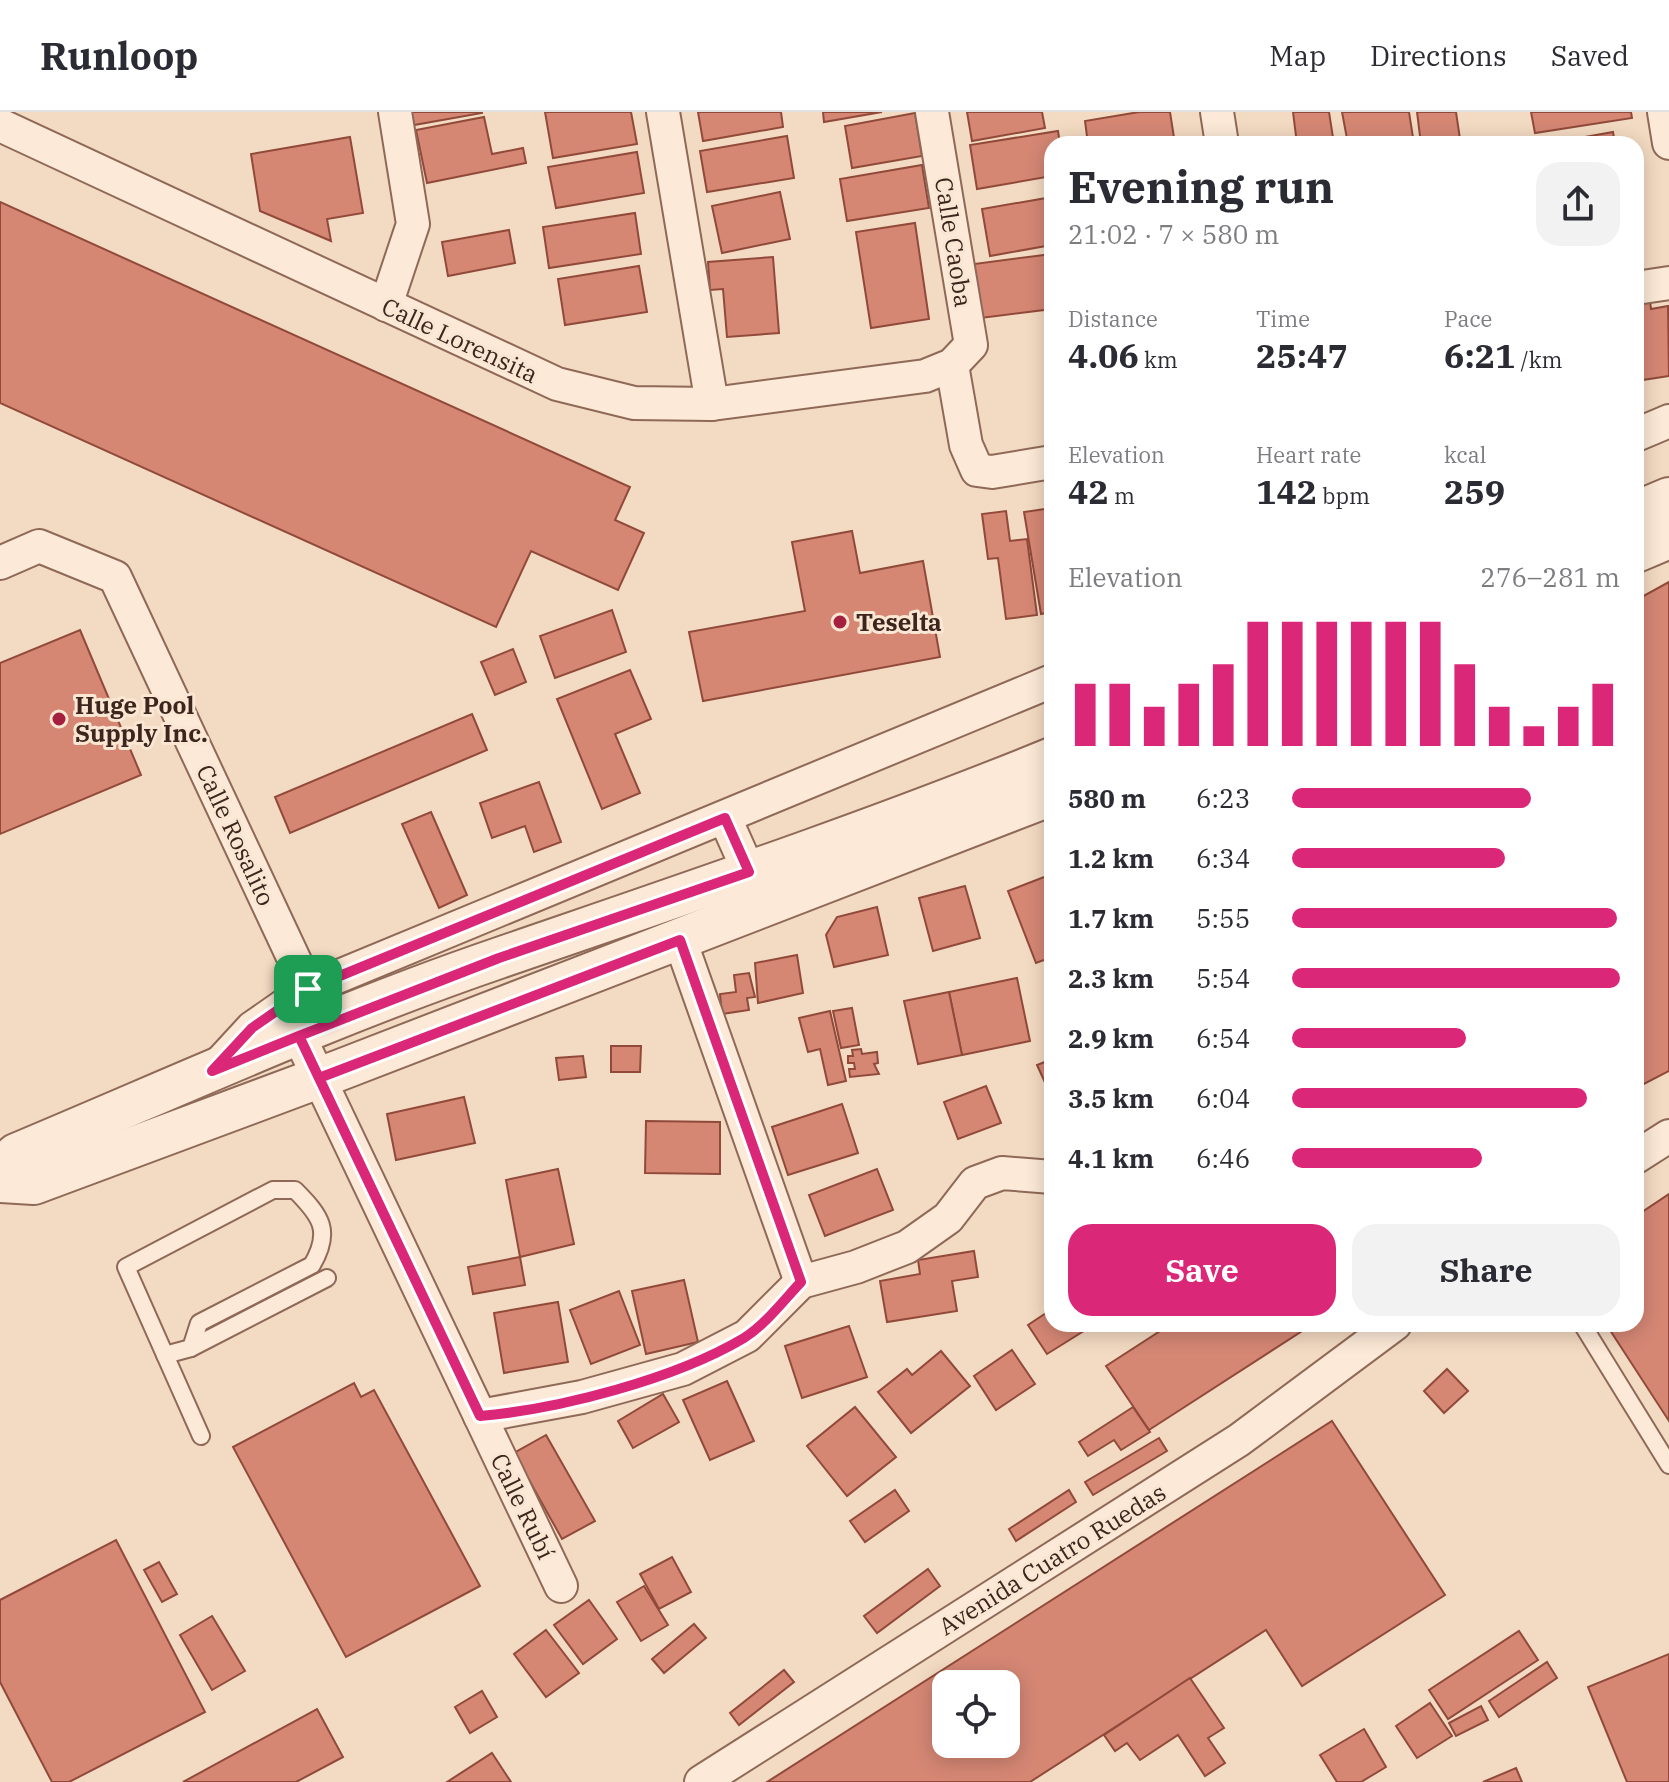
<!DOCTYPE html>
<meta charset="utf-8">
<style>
body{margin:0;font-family:"IBM Plex Serif",serif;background:#f2f2f3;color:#2b2b33;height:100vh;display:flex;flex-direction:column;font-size:30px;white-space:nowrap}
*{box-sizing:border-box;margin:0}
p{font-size:26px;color:#7c7c81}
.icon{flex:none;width:44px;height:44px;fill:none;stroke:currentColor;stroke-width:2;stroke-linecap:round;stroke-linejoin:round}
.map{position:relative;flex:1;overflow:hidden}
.sheet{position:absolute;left:1044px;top:24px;width:600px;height:1196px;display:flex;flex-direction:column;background:#fff;border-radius:24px;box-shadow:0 4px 20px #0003}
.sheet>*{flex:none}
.controls{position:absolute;left:932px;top:1558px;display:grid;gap:16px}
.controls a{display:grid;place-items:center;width:88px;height:88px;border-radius:16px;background:#fff;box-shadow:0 4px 20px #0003;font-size:40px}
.pin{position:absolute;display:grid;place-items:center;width:68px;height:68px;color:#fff;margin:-34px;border-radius:16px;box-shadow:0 4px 12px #0006}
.round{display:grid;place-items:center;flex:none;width:84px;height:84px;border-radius:24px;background:#f2f2f3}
.head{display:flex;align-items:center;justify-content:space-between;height:136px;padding:0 24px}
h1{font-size:44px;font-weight:700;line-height:60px}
.stats{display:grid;grid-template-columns:repeat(3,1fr);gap:12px;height:136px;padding:8px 24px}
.stats div{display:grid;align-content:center}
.stats b{font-size:34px;font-weight:700}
.stats small{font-size:22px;font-weight:400}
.stats p{font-size:22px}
.chart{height:224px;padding:16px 24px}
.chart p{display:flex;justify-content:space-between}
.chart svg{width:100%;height:144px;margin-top:8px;stroke:#db2777;stroke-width:6}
.button{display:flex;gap:16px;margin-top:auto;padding:16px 24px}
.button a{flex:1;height:92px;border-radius:24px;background:#db2777;color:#fff;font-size:32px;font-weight:700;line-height:92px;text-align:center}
.button a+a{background:#f2f2f3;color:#2b2b33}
ul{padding:0 24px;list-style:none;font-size:26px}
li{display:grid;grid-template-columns:128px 96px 1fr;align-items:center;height:60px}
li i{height:20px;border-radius:10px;background:#db2777}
header{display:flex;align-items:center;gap:48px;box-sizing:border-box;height:112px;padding:0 40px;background:#fff;border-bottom:2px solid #e1e1e2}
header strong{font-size:38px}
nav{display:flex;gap:44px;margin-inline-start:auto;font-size:28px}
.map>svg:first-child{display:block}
</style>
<header>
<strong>Runloop</strong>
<nav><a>Map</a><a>Directions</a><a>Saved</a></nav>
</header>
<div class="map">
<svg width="1669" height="1670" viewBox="0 0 1669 1670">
<rect width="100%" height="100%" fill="#f3dac2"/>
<g fill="#d58774" stroke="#914a3a" stroke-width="2" fill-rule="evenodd">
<path d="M411 0H482V1L414 13Z"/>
<path d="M545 0H631L637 32 553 46Z"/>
<path d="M698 0H781L783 15 703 29Z"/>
<path d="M823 0H882L824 10Z"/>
<path d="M967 0H1042L1045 16 972 29Z"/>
<path d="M1139 0H1170L1175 32H1088L1085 9Z"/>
<path d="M1293 0H1329L1334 32H1297Z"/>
<path d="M1342 0H1409L1414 32H1348Z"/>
<path d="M1417 0H1456L1460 27 1421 32Z"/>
<path d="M1531 0H1631L1632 6 1535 21Z"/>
<path d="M915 1 922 44 852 56 845 14Z"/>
<path d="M484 5 492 42 523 36 526 51 427 71 416 18Z"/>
<path d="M1058 19 1060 32H1052V64L977 77 970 33Z"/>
<path d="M1613 20 1615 32H1580L1579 26Z"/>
<path d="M787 24 794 66 707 80 700 39Z"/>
<path d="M350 25 363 101 327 107 331 129 260 99 251 42Z"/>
<path d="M637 40 644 81 556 96 548 55Z"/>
<path d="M922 53 929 96 847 109 840 67Z"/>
<path d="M780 80 790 127 722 141 712 94Z"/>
<path d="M1052 85V133L990 144 982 97Z"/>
<path d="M0 90 630 375 615 408 644 421 618 478 531 439 496 515 0 291Z"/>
<path d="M635 101 641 142 549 156 543 115Z"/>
<path d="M915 111 929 207 871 216 856 120Z"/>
<path d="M509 118 515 151 448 164 442 130Z"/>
<path d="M1052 142V197L981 206 974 152Z"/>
<path d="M773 145 779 221 727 225 723 177 710 178 708 150Z"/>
<path d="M639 154 647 200 565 213 558 167Z"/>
<path d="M1649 181 1651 197 1668 194 1669 264 1636 269V183Z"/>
<path d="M1052 396V500L1041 502 1024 400Z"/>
<path d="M1006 399 1010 429 1027 427 1037 503 1006 507 998 446 988 447 982 402Z"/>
<path d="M852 419 860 461 923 449 940 545 703 589 689 520 805 499 792 430Z"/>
<path d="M1669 470V959L1636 976V488Z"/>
<path d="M612 498 626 540 555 566 540 524Z"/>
<path d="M80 518 141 663 0 722V551Z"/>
<path d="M513 537 526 570 495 583 481 550Z"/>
<path d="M630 558 651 607 615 622 640 681 602 697 557 587Z"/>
<path d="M472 602 487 638 290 721 275 685Z"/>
<path d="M539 670 561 730 534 740 525 714 492 726 480 691Z"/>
<path d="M431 700 467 783 439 796 402 712Z"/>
<path d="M1052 762V845L1036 851 1008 779Z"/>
<path d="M965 774 980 826 933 839 919 786Z"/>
<path d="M877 795 888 843 834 855 826 823 837 805Z"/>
<path d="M797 843 803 881 758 891 755 851Z"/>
<path d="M749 861 755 885 747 886 749 898 722 902 720 882 736 880 734 863Z"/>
<path d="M1017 866 1030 929 962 943 949 880Z"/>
<path d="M949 880 962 943 918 952 904 889Z"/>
<path d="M852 896 859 933 841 936 833 899Z"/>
<path d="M830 899 846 969 828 973 820 937 808 940 799 906Z"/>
<path d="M611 934H641L640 960H611Z"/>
<path d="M861 937 862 942 877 940 878 951 874 952 879 962 850 965 849 957H855L854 951H848V944H853L852 938Z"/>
<path d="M583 944 586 965 559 968 556 946Z"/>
<path d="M1052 947V976L1048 977 1037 953Z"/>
<path d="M986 974 1001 1011 958 1027 944 990Z"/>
<path d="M464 985 475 1031 396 1048 387 1002Z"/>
<path d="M842 992 858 1041 788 1063 772 1015Z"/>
<path d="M646 1009 720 1010V1062L645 1061Z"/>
<path d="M558 1057 574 1132 520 1145 506 1068Z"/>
<path d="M877 1057 893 1098 825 1124 809 1083Z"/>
<path d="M1669 1082V1309L1606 1212H1636V1104Z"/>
<path d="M974 1139 978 1165 952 1169 957 1199 887 1210 880 1169 920 1162 918 1148Z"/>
<path d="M520 1145 525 1173 473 1182 468 1155Z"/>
<path d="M684 1168 698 1230 646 1242 632 1179Z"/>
<path d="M619 1179 640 1233 591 1252 570 1198Z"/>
<path d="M558 1190 568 1250 504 1261 494 1201Z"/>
<path d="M1052 1197V1212H1095L1047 1242 1028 1213Z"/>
<path d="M1171 1212H1313L1149 1318 1106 1254Z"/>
<path d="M849 1214 867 1265 802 1286 785 1234Z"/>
<path d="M1012 1238 1035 1272 996 1298 974 1264Z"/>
<path d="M941 1239 970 1274 911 1321 878 1280 907 1257 912 1263Z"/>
<path d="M1447 1257 1468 1279 1444 1301 1424 1279Z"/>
<path d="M727 1269 754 1329 710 1348 683 1288Z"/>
<path d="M354 1271 361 1285 374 1278 480 1474 346 1545 233 1335Z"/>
<path d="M663 1282 679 1310 633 1336 618 1309Z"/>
<path d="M855 1295 896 1345 847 1384 807 1334Z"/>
<path d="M1133 1295 1150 1320 1121 1338 1114 1328 1088 1344 1079 1330Z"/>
<path d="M1332 1309 1445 1483 1302 1574 1266 1518 1030 1670H767ZM946 1572H1006V1632H946Z"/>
<path d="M546 1323 595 1409 562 1427 514 1341Z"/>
<path d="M1159 1326 1167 1339 1093 1383 1085 1370Z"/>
<path d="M895 1378 909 1399 865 1430 850 1409Z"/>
<path d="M1069 1378 1076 1390 1016 1429 1009 1417Z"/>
<path d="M116 1428 205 1600 69 1670H52L0 1570V1488Z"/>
<path d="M672 1445 691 1480 659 1497 640 1462Z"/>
<path d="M159 1450 177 1482 162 1490 144 1458Z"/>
<path d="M928 1457 940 1474 877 1521 864 1504Z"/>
<path d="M644 1474 668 1513 641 1529 617 1490Z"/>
<path d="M589 1488 617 1527 583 1552 554 1513Z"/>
<path d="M212 1504 245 1559 212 1578 180 1523Z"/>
<path d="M694 1512 706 1526 664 1561 652 1547Z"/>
<path d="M546 1518 579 1561 546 1585 514 1542Z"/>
<path d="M1519 1519 1538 1548 1448 1607 1429 1578Z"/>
<path d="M1669 1542V1670H1627L1588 1575Z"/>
<path d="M1547 1550 1557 1566 1499 1605 1489 1589Z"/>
<path d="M784 1558 794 1570 739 1613 730 1601Z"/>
<path d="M1190 1566 1224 1616 1208 1626 1225 1651 1205 1664 1178 1623 1140 1648 1127 1631 1115 1639 1104 1623Z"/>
<path d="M482 1579 497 1605 470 1621 455 1595Z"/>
<path d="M1430 1591 1452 1624 1417 1646 1396 1614Z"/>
<path d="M1481 1594 1488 1608 1456 1624 1449 1611Z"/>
<path d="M317 1597 343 1645 296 1670H183Z"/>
<path d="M1364 1617 1386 1655 1361 1670H1337L1320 1643Z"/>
<path d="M492 1641 511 1670H447Z"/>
<path d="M1516 1656 1522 1670H1483Z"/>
</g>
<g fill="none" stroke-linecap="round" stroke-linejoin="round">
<defs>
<g id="service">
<path d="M1582 1212 1669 1353"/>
<path d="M191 1236 199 1211 312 1153C332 1119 321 1104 295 1078H273L126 1155 201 1324"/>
<path d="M165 1243 191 1236 327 1166"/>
</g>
<g id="minor">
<path d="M663 0 712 292"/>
<path d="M1217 0 1222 32"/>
<path d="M1664 0 1669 31"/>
<path d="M0 13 557 272 634 291 712 292 925 264 952 253 971 233 932 0"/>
<path d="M1636 176 1669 171"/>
<path d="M386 193 413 112 395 0"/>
<path d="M952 253 966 333 977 358 992 360 1052 350"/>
<path d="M1636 323 1669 309"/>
<path d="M0 451 39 434 115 465 308 877"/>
<path d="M725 706 749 760"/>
<path d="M680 828 801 1170"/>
<path d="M299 924 561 1474"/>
<path d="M217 954 252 916 308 877 1052 569"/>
<path d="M1636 1045 1669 1024"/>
<path d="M480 1304 582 1285 683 1257 747 1224 801 1170 856 1155 907 1135 948 1106 975 1071 1002 1061 1052 1065"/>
<path d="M701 1670 1239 1328 1395 1212"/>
</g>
<g id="tertiary">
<path d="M1636 400 1669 386"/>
<path d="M1636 440 1669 426"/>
<path d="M0 1056 16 1042C176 975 335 902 499 846 685 782 870 720 1052 646"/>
<path d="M0 1070 34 1072 340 958 1052 683"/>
</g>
</defs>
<use href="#service" stroke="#8f6957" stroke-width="20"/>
<use href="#minor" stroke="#8f6957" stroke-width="36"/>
<use href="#tertiary" stroke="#8f6957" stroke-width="44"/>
<use href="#service" stroke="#fce9d7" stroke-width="16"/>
<use href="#minor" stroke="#fce9d7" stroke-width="32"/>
<use href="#tertiary" stroke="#fce9d7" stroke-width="40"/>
</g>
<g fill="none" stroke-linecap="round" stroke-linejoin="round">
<defs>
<path id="route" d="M308 877 252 916 212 959 299 924C359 1051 420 1177 480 1304 560 1297 675 1267 744 1226 765 1213 784 1188 801 1170L680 828 319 966 299 924 499 846 749 760 725 706 308 877"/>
</defs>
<use href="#route" stroke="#fff" stroke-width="16"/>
<use href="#route" stroke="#db2777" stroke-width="10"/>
</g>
<g fill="#a5203e" stroke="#f9e6d3" stroke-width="3">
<circle cx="840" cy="510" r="8"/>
<circle cx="59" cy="607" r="8"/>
</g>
<g text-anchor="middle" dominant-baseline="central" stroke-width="6" stroke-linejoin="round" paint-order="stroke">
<g font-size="24" fill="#3d251d" stroke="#f9e6d3">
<text transform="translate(954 130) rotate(81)">Calle Caoba</text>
<text transform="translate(460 228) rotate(25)">Calle Lorensita</text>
<text transform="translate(236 723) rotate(65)">Calle Rosalito</text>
<text transform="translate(523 1394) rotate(64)">Calle Rubí</text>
<text transform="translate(1052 1447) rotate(-32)">Avenida Cuatro Ruedas</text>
</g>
<g font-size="24" font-weight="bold" fill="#3d251d" stroke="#f9e6d3" text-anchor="start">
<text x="856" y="510">Teselta</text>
<text x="75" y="593">Huge Pool<tspan x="75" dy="28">Supply Inc.</tspan></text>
</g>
</g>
</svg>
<div class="controls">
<a><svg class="icon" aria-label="locate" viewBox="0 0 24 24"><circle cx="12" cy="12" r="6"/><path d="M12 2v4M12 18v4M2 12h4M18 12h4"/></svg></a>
</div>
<div class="pin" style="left:308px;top:877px;background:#1e9e55"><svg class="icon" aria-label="arrive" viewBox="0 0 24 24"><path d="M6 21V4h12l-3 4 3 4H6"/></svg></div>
<section class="sheet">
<div class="head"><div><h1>Evening run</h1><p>21:02 · 7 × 580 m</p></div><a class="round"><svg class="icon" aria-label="share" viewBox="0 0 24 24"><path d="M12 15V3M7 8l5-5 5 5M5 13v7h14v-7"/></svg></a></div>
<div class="stats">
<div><p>Distance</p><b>4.06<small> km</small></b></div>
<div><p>Time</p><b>25:47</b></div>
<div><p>Pace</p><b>6:21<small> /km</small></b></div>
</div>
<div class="stats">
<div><p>Elevation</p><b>42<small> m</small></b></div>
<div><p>Heart rate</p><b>142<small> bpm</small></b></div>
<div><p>kcal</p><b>259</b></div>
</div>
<div class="chart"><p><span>Elevation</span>276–281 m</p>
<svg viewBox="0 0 160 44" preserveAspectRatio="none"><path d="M5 44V25M15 44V25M25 44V32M35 44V25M45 44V19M55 44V6M65 44V6M75 44V6M85 44V6M95 44V6M105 44V6M115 44V19M125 44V32M135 44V38M145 44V32M155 44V25"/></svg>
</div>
<ul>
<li><b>580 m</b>6:23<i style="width:73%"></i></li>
<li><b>1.2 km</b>6:34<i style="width:65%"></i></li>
<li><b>1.7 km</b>5:55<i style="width:99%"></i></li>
<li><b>2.3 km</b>5:54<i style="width:100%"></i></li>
<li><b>2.9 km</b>6:54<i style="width:53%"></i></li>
<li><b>3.5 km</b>6:04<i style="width:90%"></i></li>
<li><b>4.1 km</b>6:46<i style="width:58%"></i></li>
</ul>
<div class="button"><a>Save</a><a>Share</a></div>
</section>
</div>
